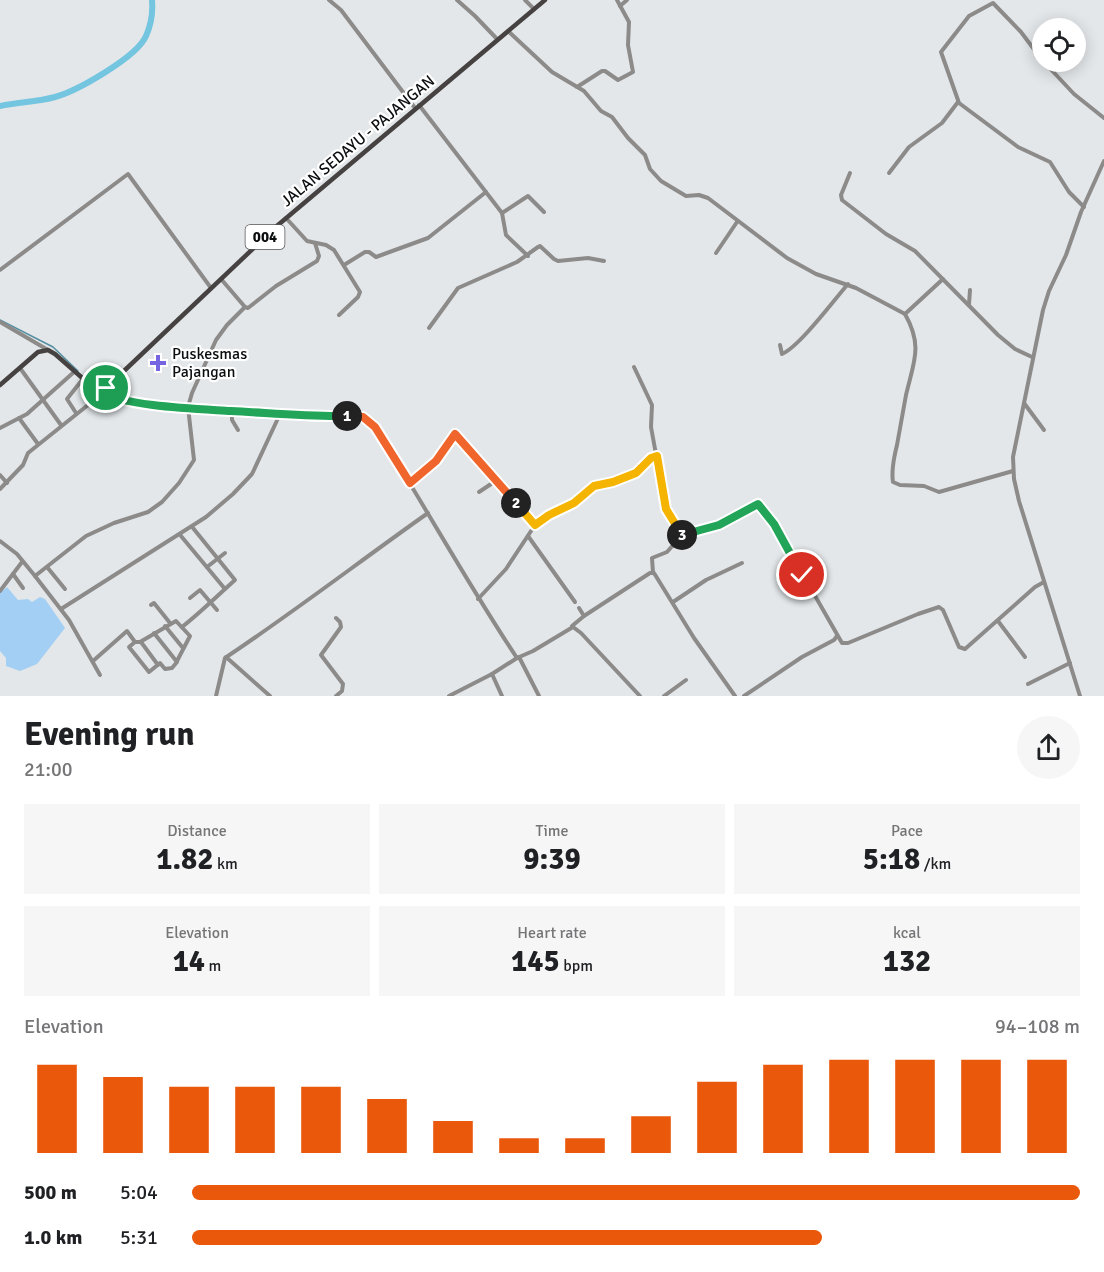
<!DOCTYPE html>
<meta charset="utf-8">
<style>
body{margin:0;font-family:Signika,sans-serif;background:#f6f6f6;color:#202124;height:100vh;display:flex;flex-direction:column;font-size:22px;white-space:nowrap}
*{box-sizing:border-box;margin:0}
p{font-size:20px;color:#757577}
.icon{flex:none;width:33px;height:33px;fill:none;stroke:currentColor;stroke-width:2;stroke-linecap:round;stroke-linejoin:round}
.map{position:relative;height:696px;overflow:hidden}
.panel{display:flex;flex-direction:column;background:#fff;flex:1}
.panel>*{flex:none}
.tools{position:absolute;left:1032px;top:18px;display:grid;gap:12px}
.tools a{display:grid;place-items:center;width:54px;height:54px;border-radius:50%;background:#fff;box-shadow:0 3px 15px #0003;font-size:30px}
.pin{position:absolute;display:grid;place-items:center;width:51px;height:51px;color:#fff;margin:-26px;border:3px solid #fff;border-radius:50%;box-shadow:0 2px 6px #0007}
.km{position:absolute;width:30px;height:30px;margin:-15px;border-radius:50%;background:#222;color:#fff;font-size:16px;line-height:30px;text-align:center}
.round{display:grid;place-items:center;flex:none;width:63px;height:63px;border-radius:32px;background:#f6f6f6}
.overview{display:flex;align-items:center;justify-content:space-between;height:102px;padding:0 24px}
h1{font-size:33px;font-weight:800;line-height:45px}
.metrics{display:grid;grid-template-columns:repeat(3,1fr);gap:9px;height:102px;padding:6px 24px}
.metrics div{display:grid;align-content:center;border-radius:0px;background:#f6f6f6;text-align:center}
.metrics b{font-size:30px;font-weight:800}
.metrics small{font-size:16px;font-weight:400}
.metrics p{font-size:16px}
.chart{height:168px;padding:12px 24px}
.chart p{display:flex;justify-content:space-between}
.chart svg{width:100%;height:108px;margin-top:6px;stroke:#ea580c;stroke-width:6}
ul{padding:0 24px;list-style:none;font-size:20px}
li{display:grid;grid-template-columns:96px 72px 1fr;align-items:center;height:45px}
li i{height:15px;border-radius:8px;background:#ea580c}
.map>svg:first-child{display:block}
</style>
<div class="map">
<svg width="1104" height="696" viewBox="0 0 1104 696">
<rect width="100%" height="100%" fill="#e3e7ea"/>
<path fill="#a2cff3" d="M7 587 18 600 28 599 32 602 40 597 45 599 65 628 37 664 20 671 6 666V658L0 651V593Z"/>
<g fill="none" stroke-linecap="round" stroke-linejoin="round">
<path stroke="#548ea1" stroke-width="1.5" d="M0 320 53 347 78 371"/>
<path stroke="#74c5e0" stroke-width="6" d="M0 106C18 102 37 102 55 97 77 91 137 57 146 36 151 25 153 12 152 0"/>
<g stroke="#8d8b8a" stroke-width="4">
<path d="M329 0 341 10 415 108"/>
<path d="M457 0 475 16 497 39"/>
<path d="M525 0 534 9"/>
<path d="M620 6 627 0"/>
<path d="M508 31 552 72 584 91 601 111 612 117 628 138 645 155 650 169 661 181 686 196 699 195 708 198 787 258 816 274 856 288 905 314"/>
<path d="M1042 60 1021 32 993 3 969 16 941 52 959 103 1018 147 1050 162 1069 192 1084 207"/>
<path d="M1044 62 1074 94 1104 118"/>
<path d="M577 87 602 71H605L618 80 633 72 628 45 629 22 617 0"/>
<path d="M419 105 502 213 506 235 528 256"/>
<path d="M850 173 841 195 842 200 886 234 915 251 998 335 1015 349 1032 357"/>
<path d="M889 173 909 147 942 123 958 102"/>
<path d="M502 213 528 196 544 212"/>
<path d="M286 218 307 241 326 245 334 250 360 292 358 297 339 315"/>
<path d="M716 253 737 222"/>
<path d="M344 265 365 252H369L376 257 428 238 486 192"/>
<path d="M0 270 128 174 211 288"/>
<path d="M221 279 245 307"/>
<path d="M943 279 905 314C923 346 914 361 906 395 903 411 900 428 897 445 894 457 891 470 893 482L900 485 924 486 939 492 1013 471"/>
<path d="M969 304 970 290"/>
<path d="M0 322 48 350"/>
<path d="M429 328 458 288 517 262 538 247 540 246 554 259 558 261 588 258 604 261"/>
<path d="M780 345 782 354C799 347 834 300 848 284"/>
<path d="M634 367 652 405 651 427 666 509 682 535"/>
<path d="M20 368 61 425"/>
<path d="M100 391C125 407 200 409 231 410 257 412 283 415 310 416 333 417 357 410 375 427 424 504 467 583 517 658L533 651 573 627 581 633 640 696"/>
<path d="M1024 403 1044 430"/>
<path d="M232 411V420L238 430"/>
<path d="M76 413 67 399 82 380"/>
<path d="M19 418 38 444"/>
<path d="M0 428 27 414 74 372"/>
<path d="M0 475 7 483"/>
<path d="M410 483 436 461 455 434 535 525"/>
<path d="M0 489 23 465 28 453 103 393"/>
<path d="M479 492 497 480"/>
<path d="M181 536 225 589"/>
<path d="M528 536 575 602"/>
<path d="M0 541 17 554 35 576 86 536 114 523 148 512 162 502 179 483 194 460 188 407 192 393 216 340 227 325 245 307 248 308 276 286 317 261 319 256 315 243"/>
<path d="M47 567 65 589"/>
<path d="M207 567 225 553"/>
<path d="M653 573 652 558 667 552 682 535 719 525 758 504 774 524 842 643H848L918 614 939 607 943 610 959 647 965 649 1035 587 1044 582"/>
<path d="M13 574 23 588"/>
<path d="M35 576 69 620 100 675"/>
<path d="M0 591 22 562"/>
<path d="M190 598 200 590 217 610"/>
<path d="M478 599 506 569 535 525 549 515 574 503 594 486 613 482 636 473 651 458 657 456"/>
<path d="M673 602 706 580 742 563"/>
<path d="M151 605 154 603 170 623"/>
<path d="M579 608 584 616"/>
<path d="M61 609 206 517 233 494 252 474 280 414"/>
<path d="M336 618 340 622 341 627 321 655 343 684 342 691 336 696"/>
<path d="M998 621 1025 657"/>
<path d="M165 626 183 648"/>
<path d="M572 626 584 616 650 573H654L694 638 735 696"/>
<path d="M182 627C201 612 217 596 235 580L193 528"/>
<path d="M135 642H140L176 621 190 636 177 661"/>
<path d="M141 642 158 665"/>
<path d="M226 657 270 696"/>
<path d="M519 657 539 696"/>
<path d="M93 661 127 631 135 642 129 647 149 672 160 663 165 669 172 668 177 662 154 633"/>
<path d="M1028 684 1070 663"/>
<path d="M216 696 225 658C294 612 360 561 428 513"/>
<path d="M449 696 492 674"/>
<path d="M502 696 492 674 517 658"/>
<path d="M664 696 686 680"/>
<path d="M744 696 802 657 834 640 837 636"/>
<path d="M1080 696 1019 501 1014 479 1013 457 1043 310 1049 291 1066 255 1081 212 1104 161"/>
</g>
<path stroke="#464241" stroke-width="4.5" d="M0 385 38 352 48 350 55 354 96 390 100 391 106 388 278 225 545 0"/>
</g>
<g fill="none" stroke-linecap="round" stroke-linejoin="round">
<defs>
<path id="split-1" d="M106 388 100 391C124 407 201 409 231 411 270 413 308 417 347 416"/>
<path id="split-2" d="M347 416 363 417 375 427 410 483 436 461 455 434 516 503"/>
<path id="split-3" d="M516 503 535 525 549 515 574 503 594 486 613 482 636 473 651 458 657 456 666 509 682 535"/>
<path id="split-4" d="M682 535 719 525 758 504 774 524 802 575"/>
</defs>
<use href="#split-1" stroke="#fff" stroke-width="12"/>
<use href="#split-2" stroke="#fff" stroke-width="12"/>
<use href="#split-3" stroke="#fff" stroke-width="12"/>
<use href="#split-4" stroke="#fff" stroke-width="12"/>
<use href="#split-1" stroke="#22a559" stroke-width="8"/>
<use href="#split-2" stroke="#f0652b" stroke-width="8"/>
<use href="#split-3" stroke="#f5b400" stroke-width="8"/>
<use href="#split-4" stroke="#22a559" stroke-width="8"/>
</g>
<path fill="#7565e0" stroke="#fff" stroke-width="2" d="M155 354h6v6h6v6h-6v6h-6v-6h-6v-6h6z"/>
<g text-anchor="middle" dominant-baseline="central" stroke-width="4.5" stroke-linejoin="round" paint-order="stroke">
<rect fill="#fff" stroke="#545656" stroke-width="1.5" x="245.5" y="225" width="39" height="24" rx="4.5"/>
<g font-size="15" font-weight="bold" fill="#0b0d0e">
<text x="265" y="237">004</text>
</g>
<g font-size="16" fill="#0b0d0e" stroke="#fff">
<text transform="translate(358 141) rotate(-40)">JALAN SEDAYU - PAJANGAN</text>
</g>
<g font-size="16" fill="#0b0d0e" stroke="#fff" text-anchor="start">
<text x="172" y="354">Puskesmas<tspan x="172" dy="18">Pajangan</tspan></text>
</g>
</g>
</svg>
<div class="tools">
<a><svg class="icon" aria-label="locate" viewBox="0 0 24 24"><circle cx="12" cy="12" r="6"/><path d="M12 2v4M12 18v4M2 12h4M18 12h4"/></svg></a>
</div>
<div class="pin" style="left:106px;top:388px;background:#1e9e55"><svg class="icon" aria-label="arrive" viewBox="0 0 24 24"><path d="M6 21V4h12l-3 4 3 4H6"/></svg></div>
<div class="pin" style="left:802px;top:575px;background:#d93025"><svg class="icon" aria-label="check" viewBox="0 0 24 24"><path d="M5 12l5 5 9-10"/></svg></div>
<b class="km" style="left:347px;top:416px">1</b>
<b class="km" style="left:516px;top:503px">2</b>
<b class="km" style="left:682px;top:535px">3</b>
</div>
<section class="panel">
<div class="overview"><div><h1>Evening run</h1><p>21:00</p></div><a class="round"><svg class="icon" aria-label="share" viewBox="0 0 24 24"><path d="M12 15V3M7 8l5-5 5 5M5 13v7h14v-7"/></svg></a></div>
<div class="metrics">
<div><p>Distance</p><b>1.82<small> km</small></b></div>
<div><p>Time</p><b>9:39</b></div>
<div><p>Pace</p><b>5:18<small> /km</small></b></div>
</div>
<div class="metrics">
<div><p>Elevation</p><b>14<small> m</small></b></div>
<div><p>Heart rate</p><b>145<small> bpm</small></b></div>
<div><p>kcal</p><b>132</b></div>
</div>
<div class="chart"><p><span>Elevation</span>94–108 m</p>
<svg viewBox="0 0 160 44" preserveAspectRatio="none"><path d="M5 44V8M15 44V13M25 44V17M35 44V17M45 44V17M55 44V22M65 44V31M75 44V38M85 44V38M95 44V29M105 44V15M115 44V8M125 44V6M135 44V6M145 44V6M155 44V6"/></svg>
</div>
<ul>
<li><b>500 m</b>5:04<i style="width:100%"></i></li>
<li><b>1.0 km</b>5:31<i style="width:71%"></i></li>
</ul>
</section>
